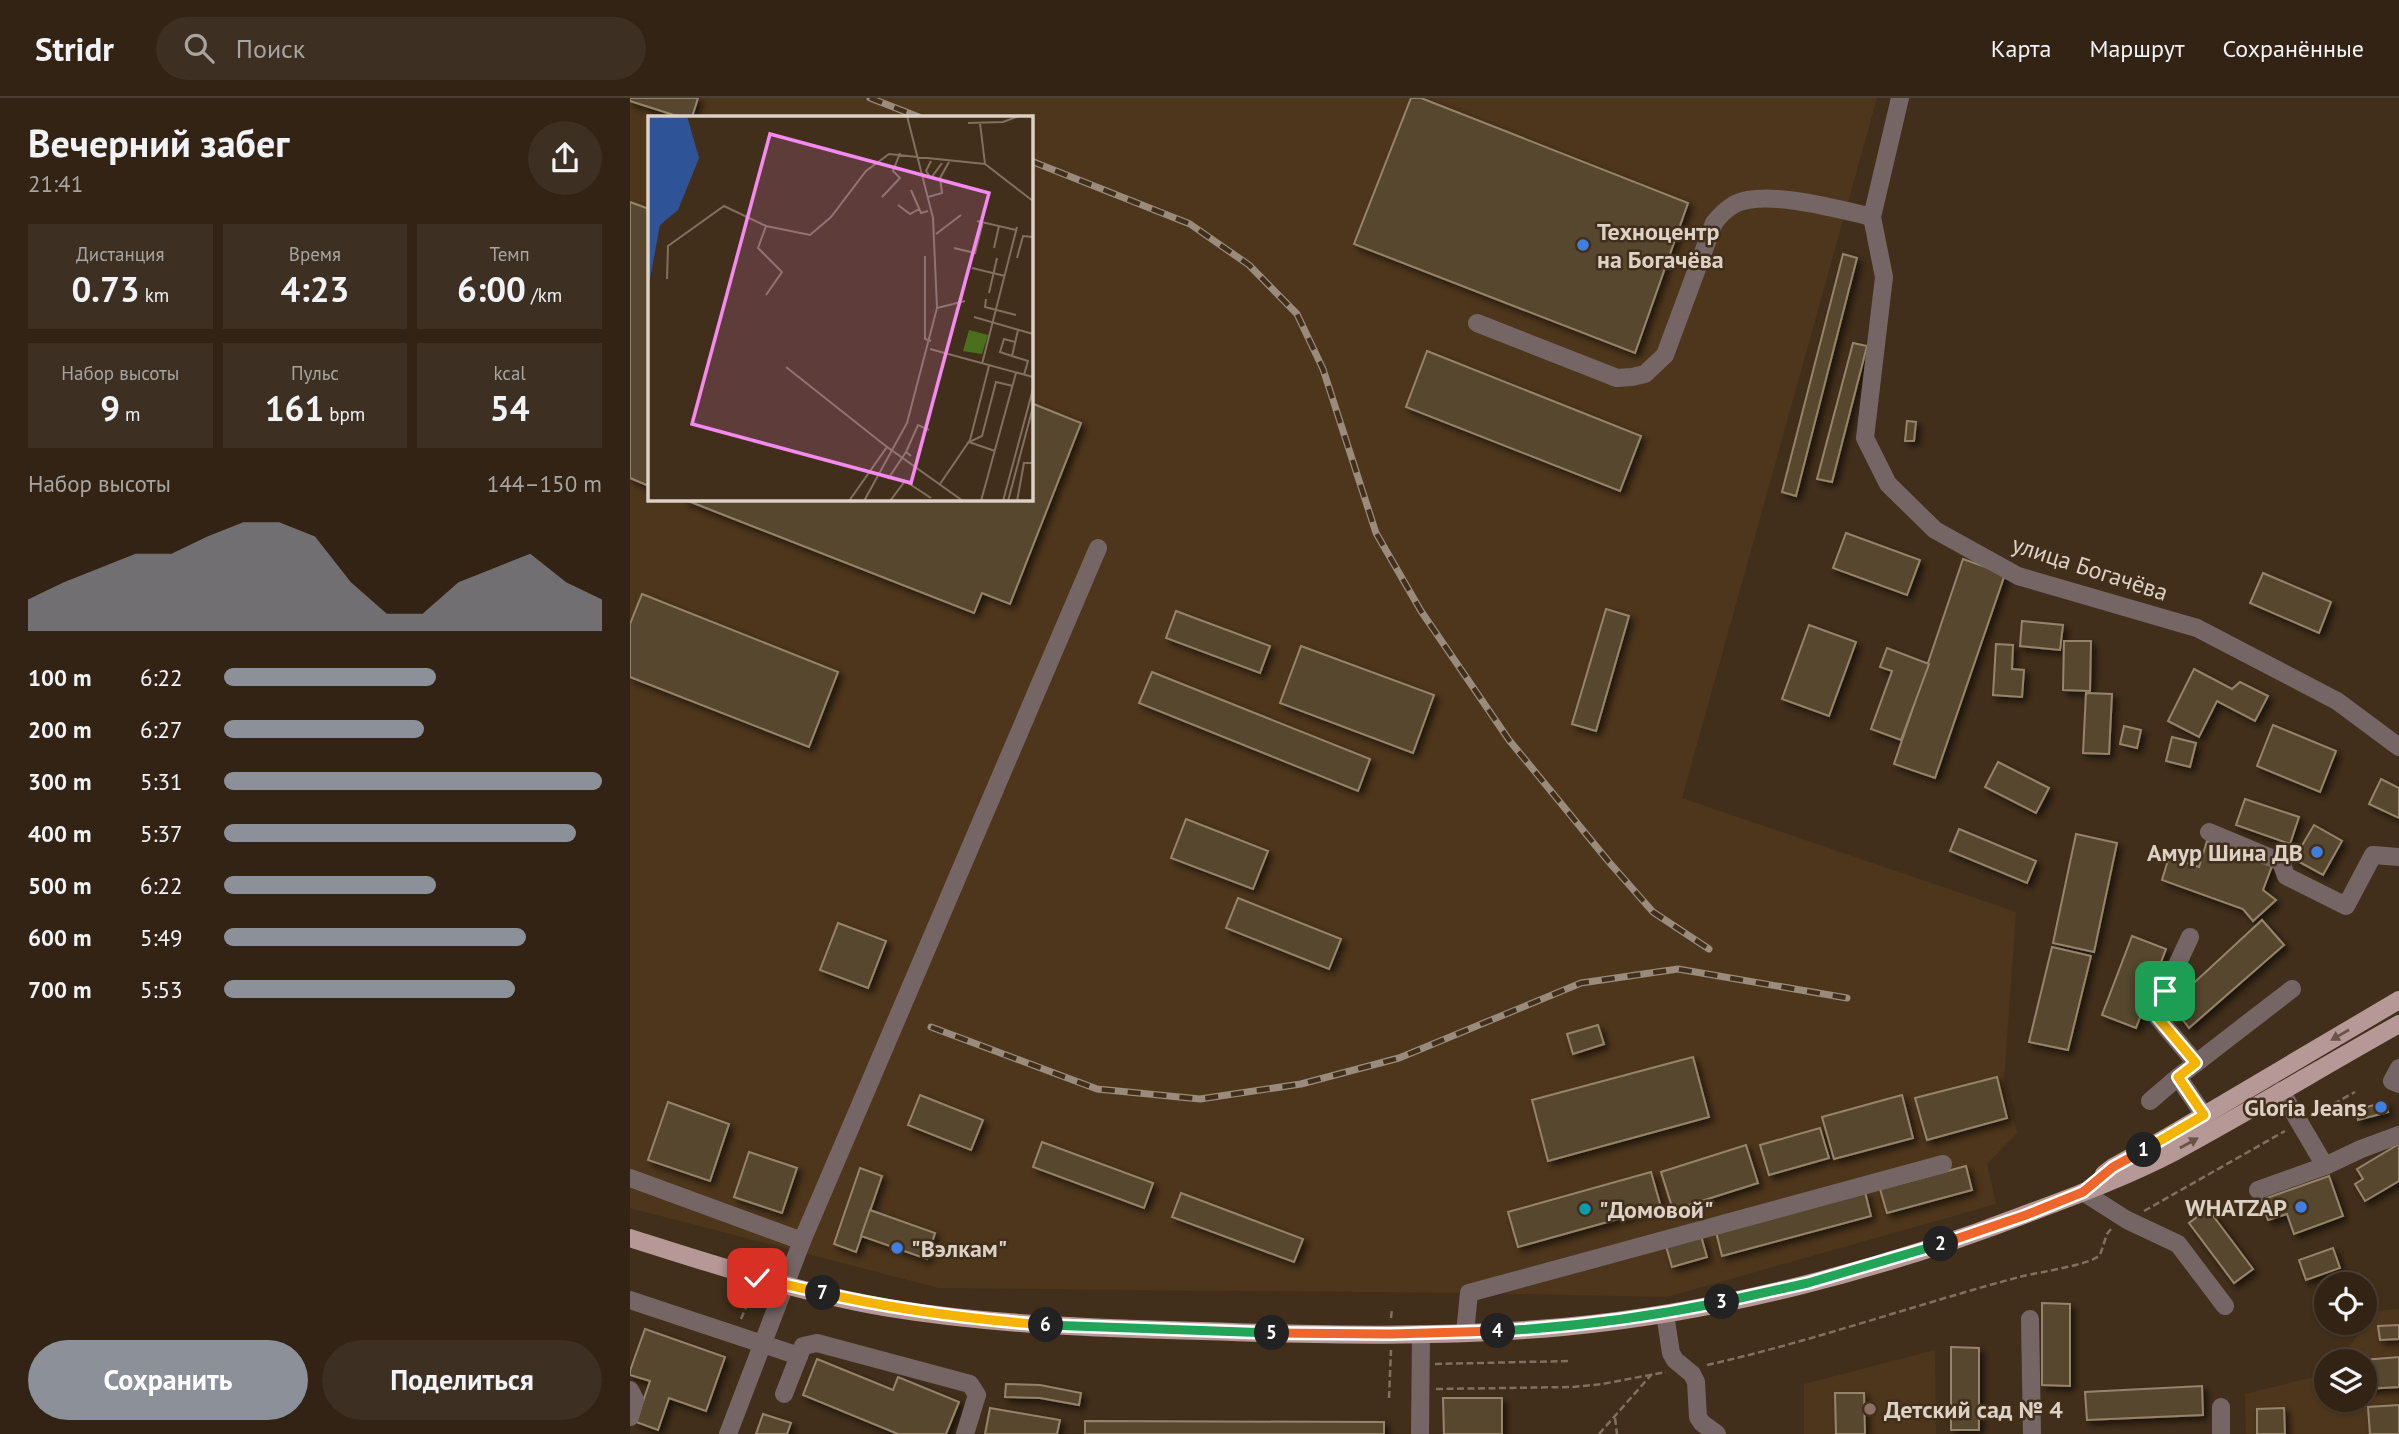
<!DOCTYPE html>
<html lang="ru">
<meta charset="utf-8">
<style>
body{margin:0;font-family:"PT Sans",sans-serif;background:#3d2f22;color:#f1f3f6;height:100vh;display:flex;flex-direction:column;font-size:26px;white-space:nowrap}
*{box-sizing:border-box;margin:0}
p{font-size:23px;color:#a8a4a0}
.icon{flex:none;width:38px;height:38px;fill:none;stroke:currentColor;stroke-width:2;stroke-linecap:round;stroke-linejoin:round}
.map{position:relative;flex:1;overflow:hidden}
.sheet{display:flex;flex-direction:column;background:#322314;width:630px}
.sheet>*{flex:none}
.buttons{position:absolute;left:1684px;top:1174px;display:grid;gap:14px}
.buttons a{display:grid;place-items:center;width:63px;height:63px;border-radius:50%;background:#322314;box-shadow:0 2px 5px #0004,0 0 0 2px #4d4034;font-size:35px}
.pin{position:absolute;display:grid;place-items:center;width:60px;height:60px;color:#fff;margin:-30px;border-radius:14px;box-shadow:0 4px 10px #0006}
.km{position:absolute;width:35px;height:35px;margin:-18px;border-radius:50%;background:#222;color:#fff;font-size:19px;line-height:35px;text-align:center}
.round{display:grid;place-items:center;flex:none;width:74px;height:74px;border-radius:37px;background:#3d2f22}
.headline{display:flex;align-items:center;justify-content:space-between;height:119px;padding:0 28px}
h1{font-size:38px;font-weight:600;line-height:52px}
.metrics{display:grid;grid-template-columns:repeat(3,1fr);gap:10px;height:119px;padding:7px 28px}
.metrics div{display:grid;align-content:center;border-radius:0px;background:#3d2f22;text-align:center}
.metrics b{font-size:35px;font-weight:600}
.metrics small{font-size:19px;font-weight:400}
.metrics p{font-size:19px}
.chart{height:196px;padding:14px 28px}
.chart p{display:flex;justify-content:space-between}
.chart svg{width:100%;height:126px;margin-top:7px;fill:#8c9099;opacity:.7}
.action{display:flex;gap:14px;margin-top:auto;padding:14px 28px}
.action a{flex:1;height:80px;border-radius:42px;background:#8c9099;color:#fff;font-size:28px;font-weight:600;line-height:80px;text-align:center}
.action a+a{background:#3d2f22;color:#f1f3f6}
ul{padding:0 28px;list-style:none;font-size:23px}
li{display:grid;grid-template-columns:112px 84px 1fr;align-items:center;height:52px}
li i{height:18px;border-radius:9px;background:#8c9099}
header{display:flex;align-items:center;gap:42px;box-sizing:border-box;height:98px;padding:0 35px;background:#322314;border-bottom:2px solid #4d4034}
header strong{font-size:33px}
nav{display:flex;gap:38px;margin-inline-start:auto;font-size:24px}
.search{width:490px;height:63px;background:#3d2f22;display:flex;align-items:center;gap:18px;box-sizing:border-box;padding:0 24px;border-radius:38px;color:#a8a4a0;font-size:26px}
main{display:flex;flex:1;min-height:0}
.map>svg:first-child{display:block}
</style>
<header>
<strong>Stridr</strong>
<div class="search"><svg class="icon" aria-label="search" viewBox="0 0 24 24"><circle cx="10" cy="10" r="6"/><path d="M15 15l6 6"/></svg>Поиск</div>
<nav><a>Карта</a><a>Маршрут</a><a>Сохранённые</a></nav>
</header>
<main>
<section class="sheet">
<div class="headline"><div><h1>Вечерний забег</h1><p>21:41</p></div><a class="round"><svg class="icon" aria-label="share" viewBox="0 0 24 24"><path d="M12 15V3M7 8l5-5 5 5M5 13v7h14v-7"/></svg></a></div>
<div class="metrics">
<div><p>Дистанция</p><b>0.73<small> km</small></b></div>
<div><p>Время</p><b>4:23</b></div>
<div><p>Темп</p><b>6:00<small> /km</small></b></div>
</div>
<div class="metrics">
<div><p>Набор высоты</p><b>9<small> m</small></b></div>
<div><p>Пульс</p><b>161<small> bpm</small></b></div>
<div><p>kcal</p><b>54</b></div>
</div>
<div class="chart"><p><span>Набор высоты</span>144–150 m</p>
<svg viewBox="0 0 160 44" preserveAspectRatio="none"><path d="M0 44V33L10 27L20 22L30 17L40 17L50 11L60 6L70 6L80 11L90 27L100 38L110 38L120 27L130 22L140 17L150 27L160 33V44z"/></svg>
</div>
<ul>
<li><b>100 m</b>6:22<i style="width:56%"></i></li>
<li><b>200 m</b>6:27<i style="width:53%"></i></li>
<li><b>300 m</b>5:31<i style="width:100%"></i></li>
<li><b>400 m</b>5:37<i style="width:93%"></i></li>
<li><b>500 m</b>6:22<i style="width:56%"></i></li>
<li><b>600 m</b>5:49<i style="width:80%"></i></li>
<li><b>700 m</b>5:53<i style="width:77%"></i></li>
</ul>
<div class="action"><a>Сохранить</a><a>Поделиться</a></div>
</section>
<div class="map">
<svg width="1769" height="1336" viewBox="0 0 1769 1336">
<defs>
<filter id="shadow"><feDropShadow dx="4" dy="4" stdDeviation="3.5" flood-color="#0009"/></filter>
</defs>
<rect width="100%" height="100%" fill="#422f1b"/>
<g fill="#4e361c" fill-rule="evenodd">
<path d="M0 0H1247L1052 700 1386 814 1374 982 1387 1035 1357 1066 1366 1106 1037 1199 839 1195 309 1190 0 1110ZM19 19H401V401H19Z"/>
<path d="M1769 1211V1336H1616L1615 1296 1696 1276V1302H1734V1264L1709 1263 1745 1213Z"/>
<path d="M1305 1252 1306 1336H1174V1286Z"/>
</g>
<g fill="#56462f" stroke="#96846b" stroke-width="2" filter="url(#shadow)">
<path d="M0 0H68L62 19H50L0 3Z"/>
<path d="M781 0H791L1058 105 1005 255 724 146Z"/>
<path d="M0 104 19 111V388L0 380Z"/>
<path d="M1213 156 1227 160 1166 398 1152 394Z"/>
<path d="M1223 245 1237 248 1202 384 1187 381Z"/>
<path d="M797 253 1011 338 990 393 776 309Z"/>
<path d="M401 305 451 325 380 506 352 495 344 515 53 401H401Z"/>
<path d="M1277 323 1286 324 1284 343H1275Z"/>
<path d="M1216 435 1290 462 1277 497 1203 470Z"/>
<path d="M1333 461 1375 476 1305 680 1264 666Z"/>
<path d="M1633 475 1701 504 1689 535 1620 505Z"/>
<path d="M12 496 208 574 179 649 0 579V526Z"/>
<path d="M976 511 999 518 966 633 942 626Z"/>
<path d="M546 513 640 548 630 575 536 540Z"/>
<path d="M1392 523 1433 527 1430 552 1390 548Z"/>
<path d="M1179 527 1226 544 1199 618 1152 601Z"/>
<path d="M1434 543H1461L1460 593 1433 592Z"/>
<path d="M1366 546 1383 547 1382 571 1394 572 1392 599 1363 597Z"/>
<path d="M671 548 804 597 783 655 650 605Z"/>
<path d="M1257 550 1299 566 1271 642 1241 631 1262 573 1250 569Z"/>
<path d="M1564 571 1602 591 1610 584 1638 598 1625 623 1587 603 1569 639 1538 623Z"/>
<path d="M522 574 740 661 728 693 509 605Z"/>
<path d="M1456 595 1482 596 1479 656 1453 655Z"/>
<path d="M1643 627 1706 653 1690 694 1627 668Z"/>
<path d="M1494 628 1511 632 1507 650 1490 646Z"/>
<path d="M1542 639 1566 645 1560 669 1536 663Z"/>
<path d="M1368 664 1419 690 1406 715 1355 689Z"/>
<path d="M1751 681 1769 690V720L1739 706Z"/>
<path d="M1615 701 1669 719 1660 746 1606 727Z"/>
<path d="M556 721 638 753 623 791 541 760Z"/>
<path d="M1684 727 1712 743 1693 777 1664 761Z"/>
<path d="M1329 731 1406 763 1397 785 1320 753Z"/>
<path d="M1446 736 1487 745 1464 854 1423 845Z"/>
<path d="M1577 743 1642 768 1633 792 1646 802 1623 823 1613 811 1532 782 1539 759 1569 769Z"/>
<path d="M608 800 711 841 699 871 596 830Z"/>
<path d="M1632 822 1654 847 1559 930 1541 906Z"/>
<path d="M208 825 256 843 238 890 190 872Z"/>
<path d="M1502 838 1536 851 1506 930 1472 917Z"/>
<path d="M1422 849 1461 858 1438 952 1399 944Z"/>
<path d="M968 927 974 946 943 956 937 936Z"/>
<path d="M1063 959 1079 1019 918 1063 902 1002Z"/>
<path d="M1367 979 1377 1020 1297 1042 1285 1000Z"/>
<path d="M290 997 353 1022 341 1052 278 1027Z"/>
<path d="M1272 997 1283 1040 1204 1061 1192 1019Z"/>
<path d="M38 1004 99 1026 80 1083 18 1062Z"/>
<path d="M1755 1004 1758 1014 1728 1022 1726 1012Z"/>
<path d="M1190 1030 1199 1060 1139 1077 1130 1047Z"/>
<path d="M412 1044 523 1085 514 1110 403 1069Z"/>
<path d="M1769 1046V1083L1735 1103 1725 1086 1733 1081 1727 1071Z"/>
<path d="M1116 1047 1128 1085 1043 1112 1031 1074Z"/>
<path d="M119 1054 167 1070 152 1115 104 1099Z"/>
<path d="M1336 1068 1342 1092 1257 1115 1250 1091Z"/>
<path d="M230 1070 252 1078 226 1154 204 1146Z"/>
<path d="M1021 1074 1031 1109 888 1149 878 1114Z"/>
<path d="M1699 1078 1713 1118 1664 1136 1657 1116 1638 1122 1631 1102Z"/>
<path d="M1235 1094 1241 1118 1092 1158 1086 1134Z"/>
<path d="M551 1095 673 1141 664 1164 542 1119Z"/>
<path d="M1578 1111 1623 1171 1604 1185 1559 1125Z"/>
<path d="M240 1112 305 1135 297 1161 231 1138Z"/>
<path d="M1071 1138 1077 1159 1042 1169 1036 1148Z"/>
<path d="M1703 1150 1710 1170 1676 1182 1669 1162Z"/>
<path d="M1412 1205 1440 1206V1288L1412 1287Z"/>
<path d="M1769 1227V1241L1750 1242 1748 1228Z"/>
<path d="M15 1231 95 1259 76 1313 39 1300 28 1332 6 1324 20 1283 0 1277V1273Z"/>
<path d="M1321 1249 1349 1250V1332H1321Z"/>
<path d="M1769 1259V1289L1735 1291 1733 1262Z"/>
<path d="M187 1261 263 1292 268 1279 329 1304 316 1336H268L173 1297Z"/>
<path d="M376 1286 410 1287 451 1295 449 1307 410 1300 375 1299Z"/>
<path d="M1572 1288 1573 1317 1457 1322 1455 1294Z"/>
<path d="M1205 1295H1234L1235 1336H1206Z"/>
<path d="M813 1300H872V1336H814Z"/>
<path d="M1769 1307V1336H1740L1738 1309Z"/>
<path d="M360 1310 430 1322 427 1336H355Z"/>
<path d="M1654 1310 1655 1336H1627V1311Z"/>
<path d="M133 1316 161 1325 157 1336H126Z"/>
<path d="M455 1323 754 1324V1336H455Z"/>
</g>
<g fill="none" stroke-linecap="round" stroke-linejoin="round">
<g stroke="#80705f" stroke-width="2.5" stroke-dasharray="7 3.5" stroke-linecap="butt">
<path d="M1685 1016 1725 994"/>
<path d="M1514 1113 1655 1033"/>
<path d="M130 1152V1163"/>
<path d="M761 1220 762 1210"/>
<path d="M111 1221 123 1193"/>
<path d="M805 1266 938 1263"/>
<path d="M1077 1267C1184 1243 1287 1206 1393 1178 1410 1174 1460 1167 1470 1157L1477 1136 1481 1131"/>
<path d="M806 1291 943 1289 972 1286 1036 1274"/>
<path d="M759 1300 761 1252"/>
<path d="M985 1320 987 1336"/>
<path d="M969 1336 1022 1276"/>
</g>
<g stroke="#756665" stroke-width="18">
<path d="M1270 0 1242 119 1254 179 1235 340 1258 386 1305 432 1388 478 1567 530 1707 603 1769 649"/>
<path d="M847 225 987 280 1002 279 1015 276 1035 257 1084 125C1090 117 1096 111 1105 106 1136 91 1208 111 1242 119"/>
<path d="M1579 734 1651 764 1656 778 1716 808 1743 757 1769 759"/>
<path d="M1560 839 1535 893 1528 920 1566 965"/>
<path d="M1769 970 1762 983 1769 986"/>
<path d="M1651 993 1695 1068 1731 1051 1769 1037"/>
<path d="M1520 1003 1548 979"/>
<path d="M1574 1017 1548 979 1662 891"/>
<path d="M0 1080 172 1143 98 1336"/>
<path d="M1628 1092 1695 1068"/>
<path d="M1453 1094 1497 1122 1548 1146 1595 1208"/>
<path d="M172 1143 468 450"/>
<path d="M0 1202 169 1258 154 1296"/>
<path d="M1035 1216 1041 1255 1045 1262 1062 1276 1066 1284 1068 1319 1072 1325 1087 1336"/>
<path d="M1400 1221 1402 1336"/>
<path d="M835 1235 839 1195 1313 1066"/>
<path d="M169 1258 173 1248 187 1245 340 1286 347 1297 335 1336"/>
<path d="M0 1292 5 1302 0 1319"/>
<path d="M1591 1309V1336"/>
<path d="M790 1336 791 1236"/>
</g>
<g stroke="#b69896" stroke-width="18">
<path d="M1474 1076 1483 1069 1539 1038 1769 902"/>
<path d="M0 1140C85 1167 170 1195 259 1210 362 1227 468 1230 572 1233 692 1237 813 1240 933 1229 1087 1215 1255 1171 1399 1115 1447 1097 1498 1078 1544 1054 1620 1013 1694 968 1769 926"/>
</g>
<defs>
<g id="rail">
<path d="M240 0 289 19"/>
<path d="M401 63 560 126 619 167 667 216 693 271 746 435 791 513 879 642 979 764 1023 814 1079 851"/>
<path d="M301 929 467 991 570 1001 671 986 769 960 951 885 1048 871 1217 900"/>
</g>
</defs>
<use href="#rail" stroke="#9a8b7c" stroke-width="7"/>
<use href="#rail" stroke="#422f1b" stroke-width="4.5" stroke-dasharray="13" stroke-linecap="butt"/>
</g>
<defs><path id="oneway-solid" d="M-6-.8H1V-3.2L6.5 0L1 3.2V.8H-6Z" transform="scale(1.75)"/></defs>
<g fill="#6b5446">
<use href="#oneway-solid" transform="translate(1710 937) rotate(150)"/>
<use href="#oneway-solid" transform="translate(1559 1045) rotate(-29)"/>
</g>
<g fill="none" stroke-linecap="round" stroke-linejoin="round">
<defs>
<path id="split-1" d="M1514 1052 1574 1017 1548 979 1566 965 1528 920 1535 893"/>
<path id="split-2" d="M1311 1146 1396 1117 1453 1094 1483 1069 1514 1052"/>
<path id="split-3" d="M1092 1204 1178 1185 1311 1146"/>
<path id="split-4" d="M868 1233C944 1229 1018 1219 1092 1204"/>
<path id="split-5" d="M642 1235 761 1236 868 1233"/>
<path id="split-6" d="M416 1227 642 1235"/>
<path id="split-7" d="M193 1195C267 1212 340 1221 416 1227"/>
<path id="split-8" d="M127 1180 193 1195"/>
</defs>
<use href="#split-1" stroke="#fff" stroke-width="14"/>
<use href="#split-2" stroke="#fff" stroke-width="14"/>
<use href="#split-3" stroke="#fff" stroke-width="14"/>
<use href="#split-4" stroke="#fff" stroke-width="14"/>
<use href="#split-5" stroke="#fff" stroke-width="14"/>
<use href="#split-6" stroke="#fff" stroke-width="14"/>
<use href="#split-7" stroke="#fff" stroke-width="14"/>
<use href="#split-8" stroke="#fff" stroke-width="14"/>
<use href="#split-1" stroke="#f5b400" stroke-width="9"/>
<use href="#split-2" stroke="#f0652b" stroke-width="9"/>
<use href="#split-3" stroke="#22a559" stroke-width="9"/>
<use href="#split-4" stroke="#22a559" stroke-width="9"/>
<use href="#split-5" stroke="#f0652b" stroke-width="9"/>
<use href="#split-6" stroke="#22a559" stroke-width="9"/>
<use href="#split-7" stroke="#f5b400" stroke-width="9"/>
<use href="#split-8" stroke="#f5b400" stroke-width="9"/>
</g>
<g fill="#3f7fe0" stroke="#422f1b" stroke-width="2.5">
<circle cx="953" cy="147" r="7"/>
<circle cx="1687" cy="754" r="7"/>
<circle cx="1751" cy="1009" r="7"/>
<circle cx="1671" cy="1109" r="7"/>
<circle cx="267" cy="1150" r="7"/>
</g>
<circle fill="#0f9aa8" stroke="#422f1b" stroke-width="2.5" cx="955" cy="1111" r="7"/>
<circle fill="#8d6e63" stroke="#422f1b" stroke-width="2.5" cx="1240" cy="1311" r="7"/>
<g text-anchor="middle" dominant-baseline="central" stroke-width="5" stroke-linejoin="round" paint-order="stroke">
<g font-size="24" font-weight="bold" fill="#ddd1c5" stroke="#422f1b" text-anchor="start">
<text x="967" y="133">Техноцентр<tspan x="967" dy="28">на Богачёва</tspan></text>
<text x="1673" y="754" text-anchor="end">Амур Шина ДВ</text>
<text x="1737" y="1009" text-anchor="end">Gloria Jeans</text>
<text x="1657" y="1109" text-anchor="end">WHATZAP</text>
<text x="969" y="1111">"Домовой"</text>
<text x="281" y="1150">"Вэлкам"</text>
<text x="1254" y="1311">Детский сад № 4</text>
</g>
<g font-size="24" fill="#ddd1c5" stroke="#422f1b">
<text transform="translate(1460 470) rotate(18)">улица Богачёва</text>
</g>
</g>
<g transform="translate(18 18)">
<rect width="385" height="385" fill="#422f1b"/>
<path d="M321 214 340 219 334 238 315 235Z" fill="#4b701b"/>
<path d="M0 0H39L51 42 30 94 12 109 0 173Z" fill="#2f5397"/>
<path fill="none" stroke="#80705f" stroke-width="2" d="M320 7 355 6 371 0M332 7 337 48M283 45 278 55 283 62 294 47M263 74 273 97 280 95M234 81 252 62 245 55 252 37M280 81 294 77 292 62 301 46M250 89 262 98 271 93M329 105 368 114M118 110 110 132 134 156 118 179M288 118 313 99M306 132 327 137 335 106M346 132 351 110M277 140V223L283 225M369 142 375 120 385 121M324 152 357 160M19 163 20 130 76 90 118 110 162 119 183 101 218 55 241 38 337 48 385 85M341 177 349 142M338 183 337 191 368 199M289 192 317 185M326 201 385 218M370 214 364 240 380 245 376 259M282 233 385 261M364 240 352 236 356 223 367 226M334 248 369 111M138 251 239 331M347 335 321 326 334 320 348 266 365 270M258 336 270 309 281 314M240 363 258 336 263 340M292 368 322 324 341 250M201 385 239 331 315 385M216 385 259 307 289 192 285 102 259 0M242 385 257 365 283 382M333 385 368 257M355 385 385 273M360 385 385 291M369 385 376 347H385"/>
<path fill="#f589ef" fill-opacity="0.15" stroke="#f589ef" stroke-width="3.5" d="M122 18 341 77 263 367 44 308Z"/>
<rect width="385" height="385" fill="none" stroke="#ddd1c5" stroke-width="3.5"/>
</g>
</svg>
<div class="buttons">
<a><svg class="icon" aria-label="locate" viewBox="0 0 24 24"><circle cx="12" cy="12" r="6"/><path d="M12 2v4M12 18v4M2 12h4M18 12h4"/></svg></a>
<a><svg class="icon" aria-label="layers" viewBox="0 0 24 24"><path d="M12 4l9 5-9 5-9-5zM3 14l9 5 9-5"/></svg></a>
</div>
<div class="pin" style="left:1535px;top:893px;background:#1e9e55"><svg class="icon" aria-label="arrive" viewBox="0 0 24 24"><path d="M6 21V4h12l-3 4 3 4H6"/></svg></div>
<div class="pin" style="left:127px;top:1180px;background:#d93025"><svg class="icon" aria-label="check" viewBox="0 0 24 24"><path d="M5 12l5 5 9-10"/></svg></div>
<b class="km" style="left:1514px;top:1052px">1</b>
<b class="km" style="left:1311px;top:1146px">2</b>
<b class="km" style="left:1092px;top:1204px">3</b>
<b class="km" style="left:868px;top:1233px">4</b>
<b class="km" style="left:642px;top:1235px">5</b>
<b class="km" style="left:416px;top:1227px">6</b>
<b class="km" style="left:193px;top:1195px">7</b>
</div>
</main>
